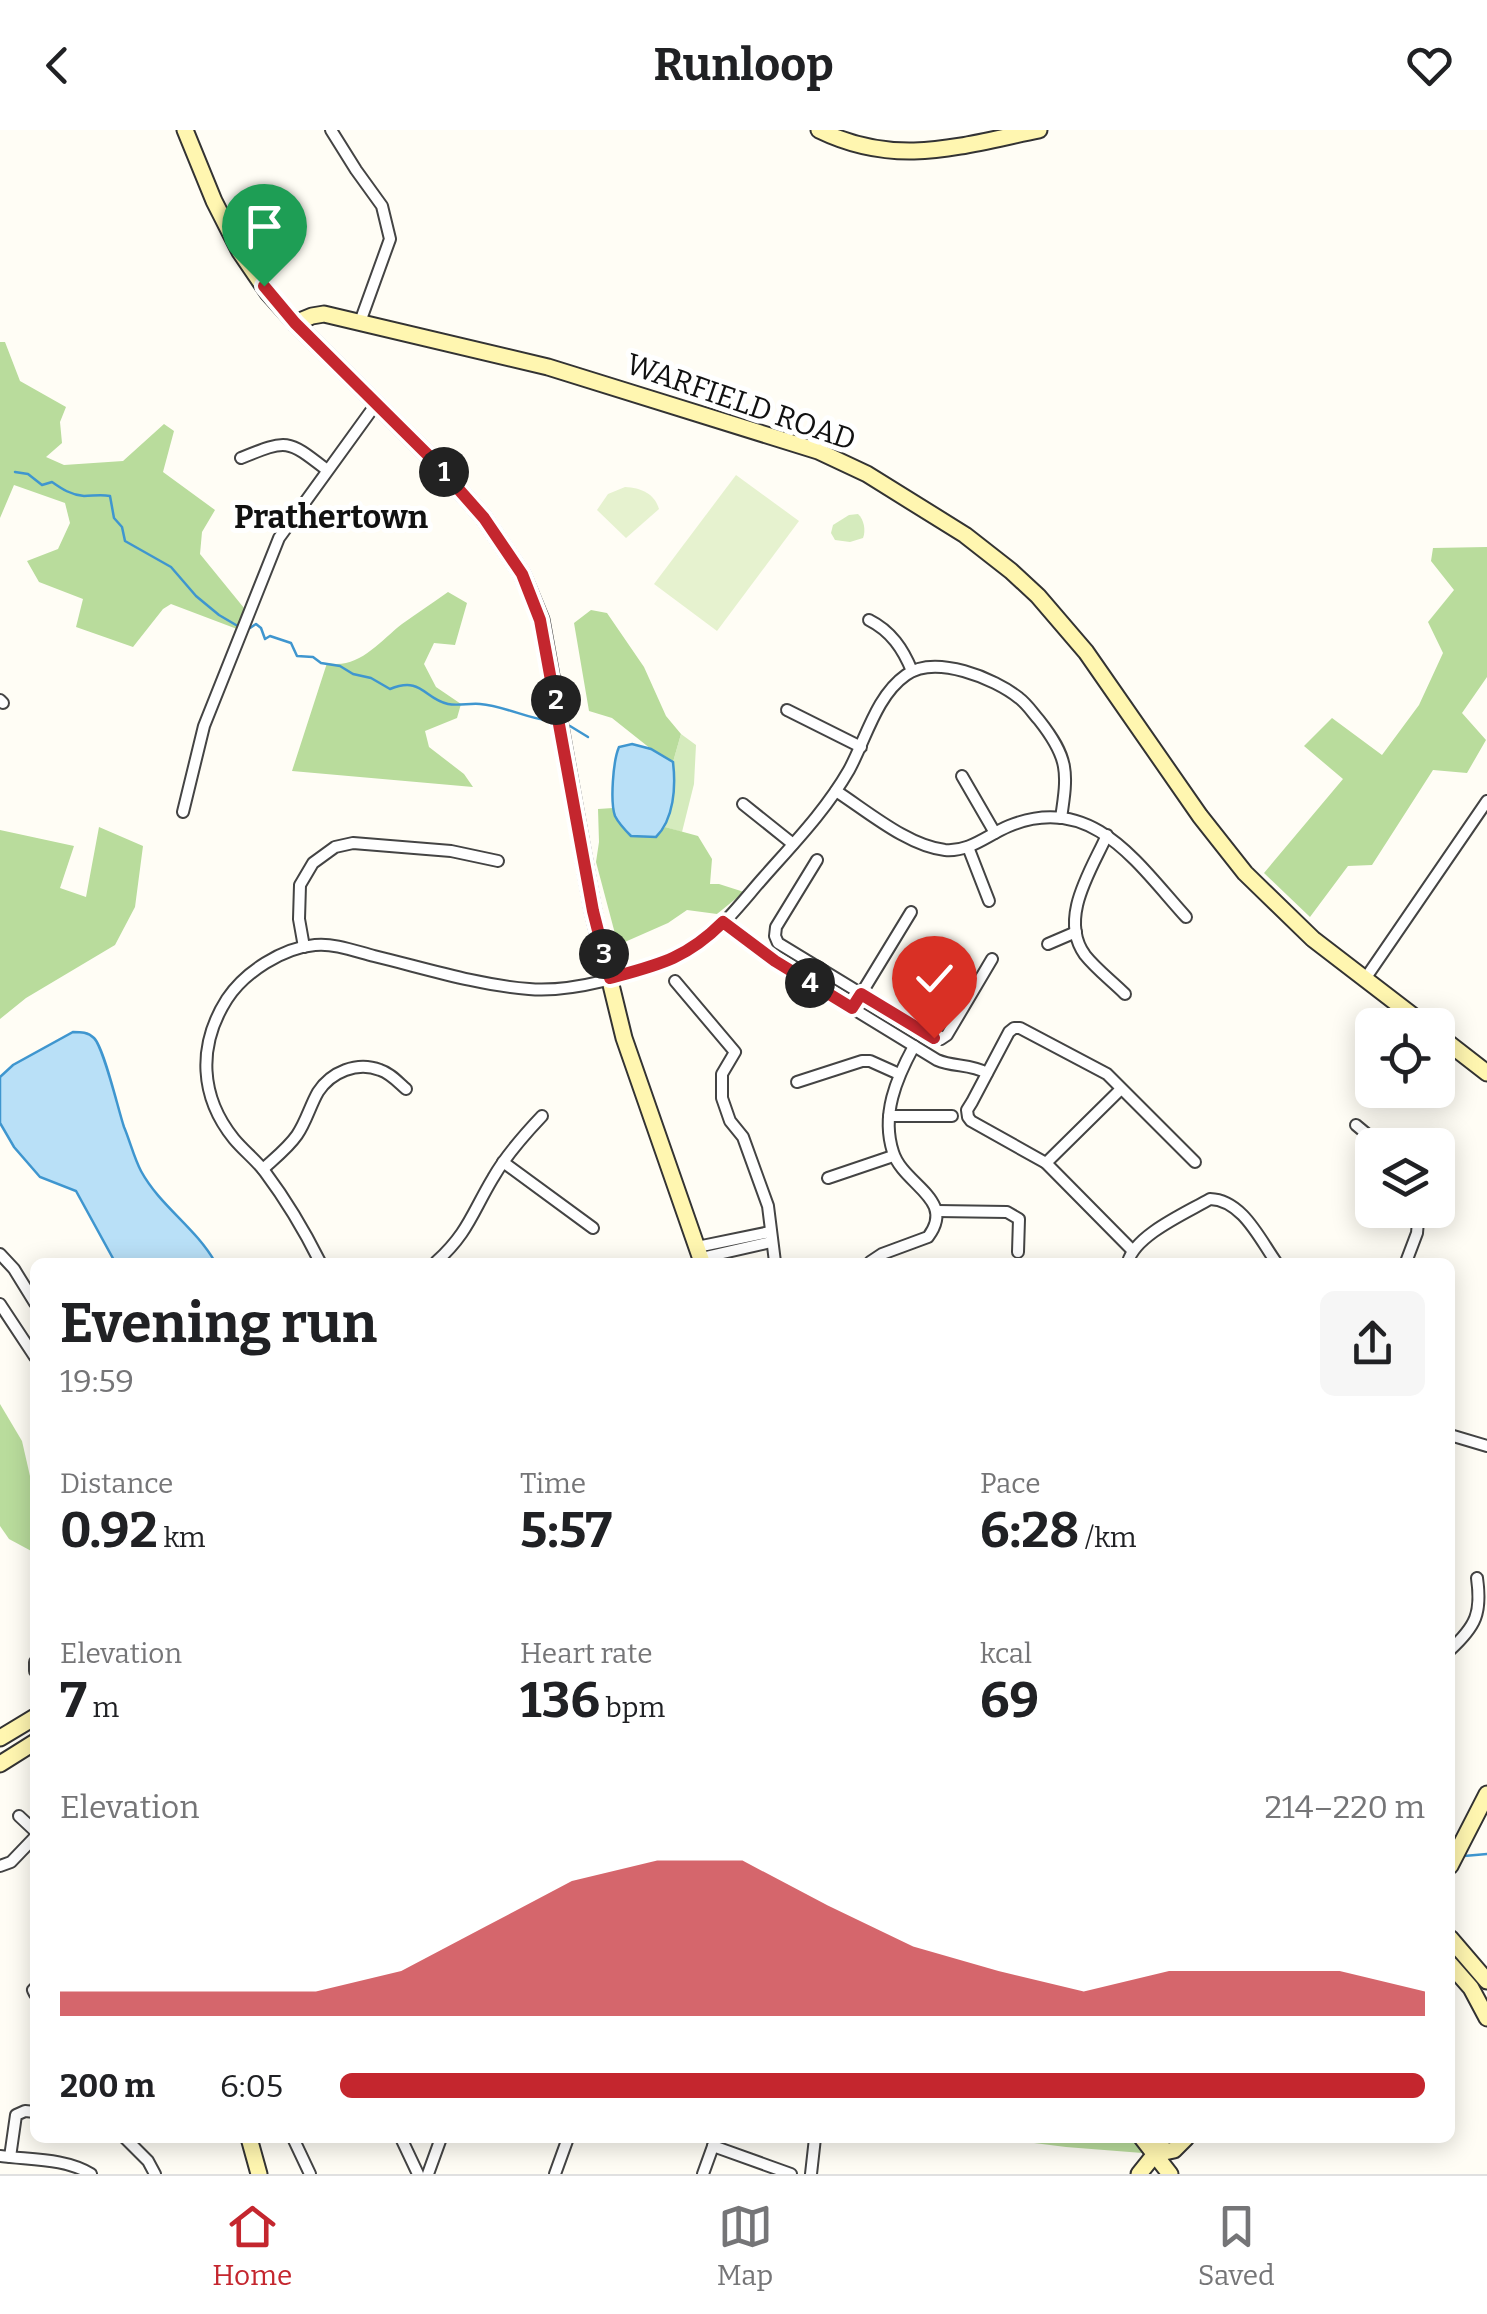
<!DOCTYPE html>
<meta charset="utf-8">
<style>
body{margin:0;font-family:Bitter,serif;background:#f6f6f6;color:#202124;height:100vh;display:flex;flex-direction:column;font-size:38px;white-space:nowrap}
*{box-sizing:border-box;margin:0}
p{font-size:32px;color:#757577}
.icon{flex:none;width:55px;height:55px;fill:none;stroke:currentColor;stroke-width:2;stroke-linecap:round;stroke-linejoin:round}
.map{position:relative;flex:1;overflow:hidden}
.panel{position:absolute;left:30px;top:1128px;width:1425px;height:885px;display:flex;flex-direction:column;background:#fff;border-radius:15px;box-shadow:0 5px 25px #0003}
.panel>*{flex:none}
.controls{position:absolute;left:1355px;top:878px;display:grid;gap:20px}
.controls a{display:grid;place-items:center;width:100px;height:100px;border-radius:15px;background:#fff;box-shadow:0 5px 25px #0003;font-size:50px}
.pin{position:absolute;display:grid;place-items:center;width:85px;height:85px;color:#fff;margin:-102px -42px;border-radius:50% 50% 50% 0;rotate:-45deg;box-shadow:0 0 10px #0007}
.pin .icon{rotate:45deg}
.km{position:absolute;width:50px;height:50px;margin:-25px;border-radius:50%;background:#222;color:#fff;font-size:28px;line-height:50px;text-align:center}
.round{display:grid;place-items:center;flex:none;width:105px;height:105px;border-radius:15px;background:#f6f6f6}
.summary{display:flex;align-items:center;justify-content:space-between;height:170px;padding:0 30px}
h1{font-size:55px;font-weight:700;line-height:75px}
.stats{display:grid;grid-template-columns:repeat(3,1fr);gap:15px;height:170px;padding:10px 30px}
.stats div{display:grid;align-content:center}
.stats b{font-size:50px;font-weight:700}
.stats small{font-size:28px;font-weight:400}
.stats p{font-size:28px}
.chart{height:280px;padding:20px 30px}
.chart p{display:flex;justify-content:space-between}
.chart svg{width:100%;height:180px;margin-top:10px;fill:#c4262e;opacity:.7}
ul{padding:0 30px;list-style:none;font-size:32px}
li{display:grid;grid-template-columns:160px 120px 1fr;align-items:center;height:75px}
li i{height:25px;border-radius:12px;background:#c4262e}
header{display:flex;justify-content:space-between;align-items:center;height:130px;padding:0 30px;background:#fff;font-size:45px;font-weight:700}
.dock{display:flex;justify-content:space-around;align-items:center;height:140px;border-top:2px solid #e0e0e0;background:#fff;font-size:28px;color:#757577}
.dock a{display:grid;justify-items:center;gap:5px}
.dock .selected{color:#c4262e}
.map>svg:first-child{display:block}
</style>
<header><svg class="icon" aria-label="back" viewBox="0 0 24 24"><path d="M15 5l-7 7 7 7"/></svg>Runloop<svg class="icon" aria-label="heart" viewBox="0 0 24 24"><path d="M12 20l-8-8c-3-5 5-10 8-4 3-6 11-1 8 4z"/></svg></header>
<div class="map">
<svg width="1487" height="2044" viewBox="0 0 1487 2044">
<rect width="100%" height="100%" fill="#fffdf5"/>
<g fill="#d5ebbd">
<path d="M858 384C864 389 866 401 863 408L850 412 835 410 831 403 833 395 849 385Z"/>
<path d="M681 604 696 615 694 654 682 702 665 697 672 672 673 632Z"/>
</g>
<g fill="#b9dc9c">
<path d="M0 212H5L20 251 66 277 60 292 62 313 46 327 64 335 123 331 164 294 174 301 163 342 215 380 202 402 200 424 244 478 237 499 171 474 163 479 133 517 76 497 83 469 39 452 27 431 58 419 70 393 65 373 14 355 0 388Z"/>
<path d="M1487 417V547L1462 583 1486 610 1467 643 1433 640 1372 735 1348 736 1310 787 1264 743 1343 649 1304 616 1332 588 1382 625 1419 575 1443 523 1428 492 1454 460 1431 431 1433 418Z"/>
<path d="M448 462 467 473 455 515 434 513 424 534 436 557 461 574 457 588 425 601 429 617 464 644 473 657 292 641 327 533C358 540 379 512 402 494 417 483 433 473 448 462Z"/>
<path d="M591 480 607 483 644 537 666 586 681 604 673 632 651 619 612 588 589 581 574 493Z"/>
<path d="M613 678 615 685 631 706 656 707 665 697 698 706 712 729 710 754H719L744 762 717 784 687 780 668 793 618 815 596 732 599 712 598 679Z"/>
<path d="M99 697 143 716 135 777 115 815 26 868 0 889V700L74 716 60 758 86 767Z"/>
<path d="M0 1274 22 1311 35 1368V1423L9 1409 0 1396Z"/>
<path d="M994 2008H1163L1155 2024 1066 2017Z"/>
</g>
<g fill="#e6f2cf">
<path d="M736 345 799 391 717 501 654 454Z"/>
<path d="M625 357C641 358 654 363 659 379L626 408 597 380 608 364Z"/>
</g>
<g fill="#b9e0f7" stroke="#3f96cf" stroke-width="2.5">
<path d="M632 614 651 619 673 632C676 657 674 689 656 707L631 706C625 700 619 694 615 686 610 672 613 631 619 617Z"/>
<path d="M73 902C81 902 88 902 94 908 104 918 118 979 124 997 130 1011 134 1028 141 1041 160 1076 196 1098 215 1132H115L76 1061 40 1047 14 1017 0 993V947L13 935Z"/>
</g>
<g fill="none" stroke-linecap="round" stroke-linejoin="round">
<g stroke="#3f96cf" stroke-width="2.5">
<path d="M15 342 28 344 42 355 52 352C62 359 71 365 84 366 93 366 100 364 110 366L114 388 122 397 125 411 171 437 196 466 219 485 236 495"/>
<path d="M250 498 256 494 261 498 265 509 270 506 291 513 297 526 313 527 321 533 340 536 353 544 371 548 390 559C422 546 424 569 448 574 458 576 470 573 480 574 504 576 526 588 550 591"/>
<path d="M570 596 588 607"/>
<path d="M1464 1726 1487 1724"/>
</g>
<defs>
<g id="street">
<path d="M331 0 356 40 382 76 390 109 360 192"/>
<path d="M241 328C288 309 287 309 327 340"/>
<path d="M869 490C891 501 903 519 912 541"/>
<path d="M0 570 3 573"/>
<path d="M787 580 861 617"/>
<path d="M962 646 995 703"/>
<path d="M836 661C867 681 908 716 945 720 970 722 987 705 1009 696 1092 662 1137 733 1186 787"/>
<path d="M743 674 793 714"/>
<path d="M183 682 204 596 279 408 376 274"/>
<path d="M1107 705C1092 739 1058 788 1085 825 1096 839 1112 851 1125 864"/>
<path d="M968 717 989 771"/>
<path d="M817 730 776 797 775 806 778 813 934 908 941 909 947 905 992 829"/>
<path d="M723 793 775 831 937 930C953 937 971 934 987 943"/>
<path d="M1048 814 1076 802"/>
<path d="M304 817 299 789 300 755 313 733 335 717 353 713 451 721 498 731"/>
<path d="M1365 849 1487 671"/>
<path d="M675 851 735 922 722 944V968L730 991 743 1007 768 1076 775 1132"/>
<path d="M858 869 911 782"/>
<path d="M797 952 862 931H870L899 944"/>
<path d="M889 986H952"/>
<path d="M1356 995 1380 1015"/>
<path d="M503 1032 593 1098"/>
<path d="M1046 1033 1121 959"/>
<path d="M263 1039C275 1028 288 1018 297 1005 306 992 310 976 318 962 331 942 357 931 380 940 390 943 398 952 406 959"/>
<path d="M828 1048 893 1026"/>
<path d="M937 1081 1007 1082 1019 1089 1018 1122"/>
<path d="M697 1117 770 1102"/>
<path d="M1132 1120 1046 1033 971 991 968 987 967 980 972 972 1009 902 1014 898H1020L1107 944 1195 1032"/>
<path d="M0 1124 14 1139 35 1173"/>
<path d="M701 1128 771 1112"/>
<path d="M320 1132C305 1102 286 1070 265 1042 256 1030 244 1021 234 1009 200 967 197 916 227 869 245 842 282 818 315 815 334 813 355 821 374 826 424 838 477 855 529 859 573 863 635 844 676 828 712 813 739 775 764 747 794 713 826 680 849 640 866 609 876 566 906 545 935 524 994 548 1019 568 1027 574 1032 582 1039 590 1069 628 1068 642 1061 688"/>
<path d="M436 1132C468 1103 472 1083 493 1048 506 1025 524 1005 542 986"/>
<path d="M870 1132 882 1124 928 1107C957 1069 903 1055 893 1022 881 985 896 949 914 916"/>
<path d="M1128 1132C1135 1105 1186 1083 1210 1069 1242 1070 1259 1108 1276 1132"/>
<path d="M1406 1132 1417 1103 1419 1080"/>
<path d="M0 1174 35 1227"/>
<path d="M1450 1305 1487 1316"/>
<path d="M1450 1520C1476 1496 1482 1483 1477 1448"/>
<path d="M35 1532V1541"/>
<path d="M19 1686 35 1701"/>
<path d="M0 1736 11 1732 35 1707"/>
<path d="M35 1858 33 1860 35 1864"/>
<path d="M125 2008 148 2031 155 2044"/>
<path d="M293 2008 310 2044"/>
<path d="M401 2008 418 2044"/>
<path d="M713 2016 791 2044"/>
<path d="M0 2026C30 2030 65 2028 91 2044"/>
<path d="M10 2027 16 1985 25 1981 35 1982"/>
<path d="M428 2044 441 2008"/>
<path d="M555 2044 568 2008"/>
<path d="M703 2044 716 2008"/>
<path d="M811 2044 815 2008"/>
</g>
<g id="secondary">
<path d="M185 0 214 71 240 122 268 163 295 193 431 328 484 388 522 444 541 490 593 781 624 908 702 1132"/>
<path d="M819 0C897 38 959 16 1039 0"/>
<path d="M295 193 312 186 324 184 548 237 818 321 867 344 965 405 1011 441 1038 466 1086 522 1200 686 1245 743 1313 809 1425 895"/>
<path d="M1438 905 1487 943"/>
<path d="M0 1608 35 1587"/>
<path d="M0 1634 35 1612"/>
<path d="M1450 1736 1487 1664"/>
<path d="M1450 1808 1487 1851"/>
<path d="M1450 1834 1471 1858 1487 1888"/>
<path d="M249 2008 259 2044"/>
<path d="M1142 2008 1170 2044"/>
<path d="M1155 2024 1174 2020 1186 2008"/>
<path d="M1139 2044 1155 2024 1163 2008"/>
</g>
</defs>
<use href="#street" stroke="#444" stroke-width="14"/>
<use href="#secondary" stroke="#333" stroke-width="19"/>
<use href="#street" stroke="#fff" stroke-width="10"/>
<use href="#secondary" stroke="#fff6b0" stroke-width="15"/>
</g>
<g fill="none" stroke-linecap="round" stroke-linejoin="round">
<defs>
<path id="route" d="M264 156 295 193 431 328 484 388 522 444 540 490 593 781 610 848C658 835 686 829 723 792L775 831 852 878 861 864 934 908"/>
</defs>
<use href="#route" stroke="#fff" stroke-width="20"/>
<use href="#route" stroke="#c4262e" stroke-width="12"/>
</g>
<g text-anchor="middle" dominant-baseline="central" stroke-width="10" stroke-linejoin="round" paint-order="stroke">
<g font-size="30" fill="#111" stroke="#fff">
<text transform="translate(741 272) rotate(19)">WARFIELD ROAD</text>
</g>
<g font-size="32" font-weight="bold" fill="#111" stroke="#fff">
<text x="331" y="387">Prathertown</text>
</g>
</g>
</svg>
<div class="controls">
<a><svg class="icon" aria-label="locate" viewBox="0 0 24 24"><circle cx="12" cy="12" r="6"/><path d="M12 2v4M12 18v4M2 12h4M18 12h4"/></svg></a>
<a><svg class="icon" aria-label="layers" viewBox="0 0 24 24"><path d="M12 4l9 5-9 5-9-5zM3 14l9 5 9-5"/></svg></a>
</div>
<div class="pin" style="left:264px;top:156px;background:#1e9e55"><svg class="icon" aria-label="arrive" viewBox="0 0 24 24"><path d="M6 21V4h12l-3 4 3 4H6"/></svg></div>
<div class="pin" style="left:934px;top:908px;background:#d93025"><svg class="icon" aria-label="check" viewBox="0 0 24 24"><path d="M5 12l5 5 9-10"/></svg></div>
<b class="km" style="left:444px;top:342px">1</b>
<b class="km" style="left:556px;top:570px">2</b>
<b class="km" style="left:604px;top:824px">3</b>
<b class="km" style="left:810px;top:853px">4</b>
<section class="panel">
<div class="summary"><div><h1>Evening run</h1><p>19:59</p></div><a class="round"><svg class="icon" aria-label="share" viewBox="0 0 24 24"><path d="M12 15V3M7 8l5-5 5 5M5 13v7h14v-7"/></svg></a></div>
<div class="stats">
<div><p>Distance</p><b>0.92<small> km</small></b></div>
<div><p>Time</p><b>5:57</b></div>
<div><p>Pace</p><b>6:28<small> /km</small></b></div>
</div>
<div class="stats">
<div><p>Elevation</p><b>7<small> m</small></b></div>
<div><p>Heart rate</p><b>136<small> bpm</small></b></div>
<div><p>kcal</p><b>69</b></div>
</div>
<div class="chart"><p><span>Elevation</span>214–220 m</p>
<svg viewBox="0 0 160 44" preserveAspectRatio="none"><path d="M0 44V38L10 38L20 38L30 38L40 33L50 22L60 11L70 6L80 6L90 17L100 27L110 33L120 38L130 33L140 33L150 33L160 38V44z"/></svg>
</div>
<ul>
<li><b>200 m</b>6:05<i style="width:100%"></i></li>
</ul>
</section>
</div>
<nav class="dock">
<a class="selected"><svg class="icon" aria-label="home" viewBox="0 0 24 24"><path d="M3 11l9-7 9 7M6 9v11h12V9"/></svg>Home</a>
<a><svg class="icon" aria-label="map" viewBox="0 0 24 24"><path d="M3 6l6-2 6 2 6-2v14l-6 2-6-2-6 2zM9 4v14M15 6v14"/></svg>Map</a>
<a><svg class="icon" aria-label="saved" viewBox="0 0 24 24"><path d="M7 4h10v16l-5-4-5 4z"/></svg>Saved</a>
</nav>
